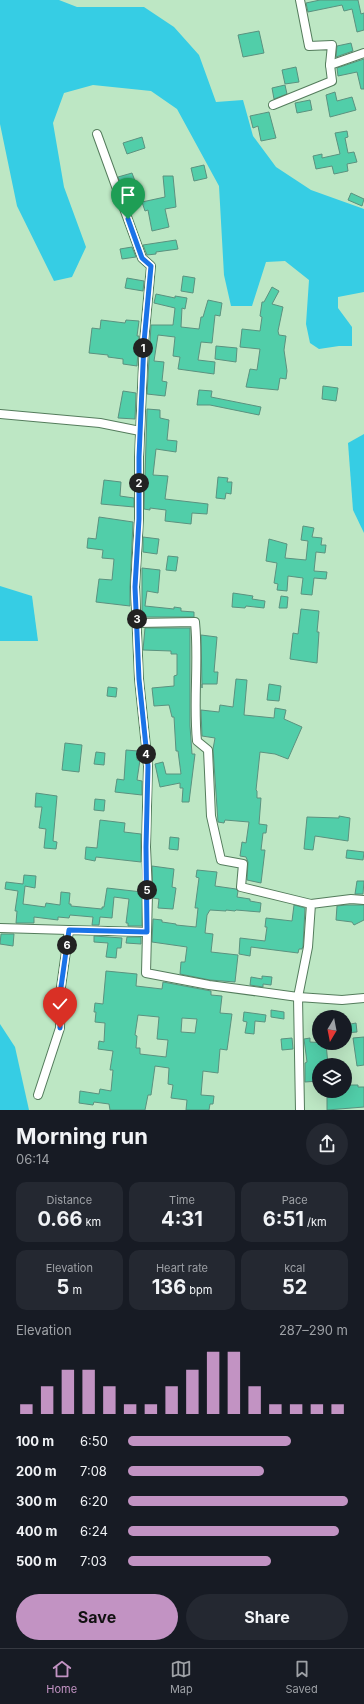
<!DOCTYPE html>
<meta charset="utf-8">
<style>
body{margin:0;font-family:Inter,sans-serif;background:#242831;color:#f1f3f6;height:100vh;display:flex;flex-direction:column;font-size:15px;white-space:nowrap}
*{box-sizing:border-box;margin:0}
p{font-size:13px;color:#9ea1a6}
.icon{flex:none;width:22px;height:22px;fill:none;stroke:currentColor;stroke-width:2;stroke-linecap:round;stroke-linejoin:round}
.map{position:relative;height:1110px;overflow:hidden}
.details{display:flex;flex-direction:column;background:#171b24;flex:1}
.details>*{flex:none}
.needle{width:26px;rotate:190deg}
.tools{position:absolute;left:312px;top:1010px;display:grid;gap:8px}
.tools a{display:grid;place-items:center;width:40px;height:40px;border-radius:50%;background:#171b24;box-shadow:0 4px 16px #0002;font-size:20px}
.pin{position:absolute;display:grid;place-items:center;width:34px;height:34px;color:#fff;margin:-41px -17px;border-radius:50% 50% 50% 0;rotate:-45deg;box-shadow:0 0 4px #0007}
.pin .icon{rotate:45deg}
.km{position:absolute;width:20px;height:20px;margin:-10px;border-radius:50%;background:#222;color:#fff;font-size:11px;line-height:20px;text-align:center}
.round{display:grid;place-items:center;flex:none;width:42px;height:42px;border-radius:21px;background:#242831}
.headline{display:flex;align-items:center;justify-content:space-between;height:68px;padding:0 16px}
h1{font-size:22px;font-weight:700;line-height:30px}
.metrics{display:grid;grid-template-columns:repeat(3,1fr);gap:6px;height:68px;padding:4px 16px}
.metrics div{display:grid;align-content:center;border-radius:10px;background:#242831;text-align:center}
.metrics b{font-size:20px;font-weight:700}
.metrics small{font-size:11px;font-weight:400}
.metrics p{font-size:11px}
.chart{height:112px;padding:8px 16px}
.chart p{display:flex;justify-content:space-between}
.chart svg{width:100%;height:72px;margin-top:4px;stroke:#c293c3;stroke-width:6}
.action{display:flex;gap:8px;margin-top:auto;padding:8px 16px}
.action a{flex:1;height:46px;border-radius:24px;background:#c293c3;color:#111;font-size:16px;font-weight:700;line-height:46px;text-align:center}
.action a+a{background:#242831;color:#f1f3f6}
ul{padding:0 16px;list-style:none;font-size:13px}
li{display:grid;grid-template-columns:64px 48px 1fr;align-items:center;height:30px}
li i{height:10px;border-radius:5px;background:#c293c3}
.dock{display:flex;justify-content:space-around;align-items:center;height:56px;border-top:1px solid #363941;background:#171b24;font-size:11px;color:#9ea1a6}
.dock a{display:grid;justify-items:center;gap:2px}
.dock .on{color:#c293c3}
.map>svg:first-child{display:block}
</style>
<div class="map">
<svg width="364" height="1110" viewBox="0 0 364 1110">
<rect width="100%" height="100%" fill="#bde7c4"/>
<g fill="#36cde4">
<path d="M0 0H59L77 7H144L174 27 199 55 216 102 243 100 253 136 276 167 311 190 364 209V292L338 297V308L352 327V346H339L319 349 310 343 306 324 309 280 285 261 266 262 252 306H231L224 275 219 186 177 109 151 91 93 85 64 93 53 123 64 187 86 247 72 277 54 281 17 206 0 124Z"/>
<path d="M364 434V533L353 510 348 443Z"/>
<path d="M0 586 32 596 38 641H0Z"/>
<path d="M0 1024 15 1047 29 1110H0Z"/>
</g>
<g fill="#51cea9" stroke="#5b927f" fill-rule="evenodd">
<path d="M320 0H358L361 14 364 13V30L357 32 352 9 344 11 342 5 308 12 306 3Z"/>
<path d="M259 31 264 53 243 57 238 35Z"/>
<path d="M351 43 353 51 336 57 337 46Z"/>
<path d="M364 59V89H361L357 72 338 76 337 68Z"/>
<path d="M296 67 299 82 285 84 282 70Z"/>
<path d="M285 85 287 94 274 99 272 88Z"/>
<path d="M335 92 337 101 352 97 356 110 330 117 326 95Z"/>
<path d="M310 100 312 110 297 113 295 103Z"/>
<path d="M269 112 276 138 261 141 258 126 253 128 250 116Z"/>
<path d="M347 131 348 137 345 138 348 153 354 152 357 162 347 164 348 171 334 174 332 166 316 169 313 156 322 154V158L340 154 335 133Z"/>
<path d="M142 137 145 148 127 154 123 143Z"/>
<path d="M204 165 207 178 194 181 191 168Z"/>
<path d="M132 173 135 181 121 185 118 177Z"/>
<path d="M163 176H173L176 207 165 209 169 227 152 231 148 210 145 211 142 202 165 197Z"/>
<path d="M351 193 364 199 362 206 348 200Z"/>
<path d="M176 240 178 249 156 252V254L147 255 143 245Z"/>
<path d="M132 247 136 257 122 259 120 249Z"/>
<path d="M183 276 195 278 193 293 181 291Z"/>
<path d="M127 278 144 281 143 291 125 288Z"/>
<path d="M272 287 279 291 272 304 283 307 278 331 279 335 286 336 284 350 287 371 286 379 280 378 278 390 246 387 250 369 257 370 260 349 240 347 242 329 260 331 262 317 260 316 262 302H264Z"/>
<path d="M156 294 175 298V296L187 298 185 309 182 308 181 327 199 329 201 317H203L208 300 222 303 220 316 215 315 212 343 201 342 198 360 215 362 214 374 178 369 180 357 173 356 175 337 158 335 154 361 164 362 162 381 167 382 165 396 147 394 151 325H173L175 308 154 303Z"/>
<path d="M101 320 125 323 126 320 139 321 137 336H139L137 366 123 364V359L108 357V355L89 353 92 328 100 329Z"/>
<path d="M216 346 237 348 236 362 215 359Z"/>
<path d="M323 386 338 388 336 401 322 399Z"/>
<path d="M199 390 212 391 211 397 261 407 259 415 210 405H197Z"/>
<path d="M123 391 136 393 135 419 118 418Z"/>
<path d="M147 409 160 410V418L169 420 167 440 177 441 176 452 156 449 153 475 168 476 165 499 208 504 207 514 192 513 191 524 165 521 166 510 150 508V510L144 509Z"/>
<path d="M218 477 228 478 227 482H232L231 494 226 493 225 499 216 498Z"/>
<path d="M104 480 121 482 120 496 134 498V507L101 504Z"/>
<path d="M99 517 133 522 130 587V606L96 602 99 579 112 580 114 559 102 558 103 550 87 548 88 538 96 539Z"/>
<path d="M303 526 314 528 312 537 322 538 321 545H326L325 553 316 552 314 571 327 572 326 579 314 578 312 595 301 594 303 578 288 576 287 591 277 590 278 584 274 583 277 563 266 561 269 539 287 544 285 558 306 560 308 541 301 540Z"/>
<path d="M143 537 159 539 157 554 143 552Z"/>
<path d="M168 556 178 557 176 571 166 570Z"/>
<path d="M142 568 160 570 158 593 147 591 145 606 174 609V607L181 608V611L194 612V617H142Z"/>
<path d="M233 593 253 596 252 599 265 601 264 608 246 606 245 608 232 607Z"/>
<path d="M281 596 288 597 287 608H279Z"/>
<path d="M301 609 319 611 317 632H319L317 663 290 659 293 633 298 634Z"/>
<path d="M145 628H190V726L192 754H195L189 802H182L183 788H180V783L160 787 155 764 163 762 166 774H181L178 751H176L174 717H172L169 705 154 706 152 688 174 686V676L177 675V654H171V651L143 650Z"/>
<path d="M201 635 217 637 214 672H218L217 684H202V688Z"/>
<path d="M236 679 247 680 244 715 274 718 275 708 286 710 284 719 302 727 288 759 275 754 260 752 256 790 257 791V798H261L259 824 267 825 266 833H263L261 850H265L261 883 247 880 248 862 246 857 240 856 242 842 246 843 249 822 225 820 224 823 218 822 213 749 215 738 202 736 201 710 219 712 220 705 233 707Z"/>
<path d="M269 684 281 686 279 701 267 700Z"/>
<path d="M108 687 117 688 116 697 107 696Z"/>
<path d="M65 743 82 745 79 772 62 770Z"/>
<path d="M126 750 138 751 137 760H140L137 780 142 781V795L115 792 117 779 124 780Z"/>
<path d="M96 752 105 753 104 765 94 764Z"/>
<path d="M36 793 57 796 53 841 57 842 56 849 44 848 46 829 39 828 42 807H35Z"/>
<path d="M95 799 105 800 104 811 94 810Z"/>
<path d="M339 816 350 818 348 841 315 836 313 850 304 849 307 817 339 818Z"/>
<path d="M100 820 125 823 124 832 141 834V862L96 857 95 861 85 859 86 847 97 848Z"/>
<path d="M170 837 179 838 178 850 169 849Z"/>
<path d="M347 850 364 852 363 860 346 858Z"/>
<path d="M152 866 174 869 172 887 176 888 173 909 158 908 159 899 153 898Z"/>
<path d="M197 870 217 872 215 886 236 889 238 891 237 897 250 899V901L261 903 260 912 236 910 235 911 226 910V911L210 910 207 915 205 933 213 934 211 952 238 955 235 982 210 980 180 974 181 962H185L187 947 152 942 153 919 162 920V922L176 924V925L196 927 198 908H195L199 878 196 877Z"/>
<path d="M24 875 36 876 35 888 25 886 23 904 45 907 46 903 60 905 61 892 70 893 69 904H71V906L102 909V907H104L107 888 142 892V926H128V923H126L129 899 114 897 112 918 100 917 99 925H92L93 917 70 915 69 918 58 917V920L34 917V923H16L17 911H15L18 891 5 889 6 882 23 884Z"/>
<path d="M357 881H364L363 894H355Z"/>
<path d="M294 905 305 908 303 946 302 949H299L298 953 251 947 250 956 239 954 240 938 265 941 267 927H265L266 918 292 921Z"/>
<path d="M346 905H364V920L354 925 352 922 336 920 337 906Z"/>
<path d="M1 934H14L13 946 0 944Z"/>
<path d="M94 936 122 938 121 948H117L116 958 106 957 108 943 94 942Z"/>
<path d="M127 937H141V944L126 943Z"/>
<path d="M106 971 137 974 136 986 162 989 163 982 211 991V995L222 996 220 1013 232 1014 227 1050 220 1049 218 1073 203 1071 201 1095 214 1096 213 1104H210L209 1110H186L187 1100 171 1098 173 1085 168 1084 169 1068 155 1066 151 1095H148L145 1110H110L109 1104 94 1102 93 1105 79 1103 80 1091 99 1094 100 1089 111 1091 113 1070H110L113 1051 98 1049 99 1041 104 1042 105 1023 95 1022 96 1012H94L95 1003 103 1004ZM138 1015 159 1017 157 1039 168 1040 166 1057 140 1054V1048H136L137 1036 135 1035ZM182 1018 197 1019 195 1033 181 1032Z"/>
<path d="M262 976 272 977 271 985 263 984V987L250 985 251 977 262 979Z"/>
<path d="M271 1010 284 1012V1019L271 1017Z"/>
<path d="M244 1012 266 1015 265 1022 255 1021 254 1034 245 1033 247 1022 243 1021Z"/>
<path d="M356 1023 357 1032 345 1033V1025Z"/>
<path d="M364 1037V1065L357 1066 353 1038Z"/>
<path d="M292 1038 293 1049 282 1050 281 1039Z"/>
<path d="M310 1038V1042L326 1043 328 1065H319V1081L305 1082V1063L307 1062 304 1039Z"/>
<path d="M346 1085H358V1087H364V1107L327 1110V1091H346Z"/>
</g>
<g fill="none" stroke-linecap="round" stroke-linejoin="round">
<defs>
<g id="minor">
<path d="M300 0 309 46 332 45 330 65"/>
<path d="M273 105 332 81 330 65 364 53"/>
<path d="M97 134 142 258 151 266 144 342 139 457V519L135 587 139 679 148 766 146 847 148 893 146 973 209 985 298 997 308 947 311 904 351 899 364 900"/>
<path d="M0 414 100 423 140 431"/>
<path d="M137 623 195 622C199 662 193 701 197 741L208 750 211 816 221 860 243 864 241 887 311 904"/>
<path d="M0 928 69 930"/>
<path d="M38 1095 60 1028 61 987 69 930 147 932"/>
<path d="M300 1110 298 997 342 1000 364 998"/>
</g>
</defs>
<use href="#minor" stroke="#547c5c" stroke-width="10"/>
<use href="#minor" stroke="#fff" stroke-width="8"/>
</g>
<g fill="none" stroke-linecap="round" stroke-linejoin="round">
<defs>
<path id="route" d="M60 1028 61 987 69 930 147 932 146 847 148 766 139 679 135 587 139 519V457L144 342 151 266 142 258 128 219"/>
</defs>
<use href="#route" stroke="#fff" stroke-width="8"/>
<use href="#route" stroke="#1a73e8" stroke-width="5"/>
</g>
</svg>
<div class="tools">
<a><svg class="needle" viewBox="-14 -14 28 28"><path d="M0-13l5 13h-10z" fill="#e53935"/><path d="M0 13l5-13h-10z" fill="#9ea1a6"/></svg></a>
<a><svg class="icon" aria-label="layers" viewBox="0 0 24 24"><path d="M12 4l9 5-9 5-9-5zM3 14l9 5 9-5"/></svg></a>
</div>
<div class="pin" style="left:128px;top:219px;background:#1e9e55"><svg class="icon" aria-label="arrive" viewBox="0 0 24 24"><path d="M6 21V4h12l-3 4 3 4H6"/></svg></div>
<div class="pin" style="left:60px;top:1028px;background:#d93025"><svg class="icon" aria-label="check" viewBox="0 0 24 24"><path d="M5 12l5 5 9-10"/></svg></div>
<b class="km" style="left:143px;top:348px">1</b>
<b class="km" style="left:139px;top:483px">2</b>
<b class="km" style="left:137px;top:619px">3</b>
<b class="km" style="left:146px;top:754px">4</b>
<b class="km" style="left:147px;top:890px">5</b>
<b class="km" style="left:67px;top:945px">6</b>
</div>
<section class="details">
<div class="headline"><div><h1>Morning run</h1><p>06:14</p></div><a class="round"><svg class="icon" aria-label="share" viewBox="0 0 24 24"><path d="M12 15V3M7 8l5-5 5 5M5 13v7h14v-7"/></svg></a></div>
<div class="metrics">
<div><p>Distance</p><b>0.66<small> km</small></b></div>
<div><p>Time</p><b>4:31</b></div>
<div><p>Pace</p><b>6:51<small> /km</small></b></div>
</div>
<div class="metrics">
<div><p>Elevation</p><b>5<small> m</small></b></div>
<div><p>Heart rate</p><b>136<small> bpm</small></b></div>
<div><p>kcal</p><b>52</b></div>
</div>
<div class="chart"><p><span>Elevation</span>287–290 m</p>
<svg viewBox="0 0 160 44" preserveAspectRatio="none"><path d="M5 44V38M15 44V27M25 44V17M35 44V17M45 44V27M55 44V38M65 44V38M75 44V27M85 44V17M95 44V6M105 44V6M115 44V27M125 44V38M135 44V38M145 44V38M155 44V38"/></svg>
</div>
<ul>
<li><b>100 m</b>6:50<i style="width:74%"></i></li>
<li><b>200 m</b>7:08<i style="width:62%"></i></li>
<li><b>300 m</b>6:20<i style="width:100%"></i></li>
<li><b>400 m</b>6:24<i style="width:96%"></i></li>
<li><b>500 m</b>7:03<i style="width:65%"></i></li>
</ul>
<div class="action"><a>Save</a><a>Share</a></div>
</section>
<nav class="dock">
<a class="on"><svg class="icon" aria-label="home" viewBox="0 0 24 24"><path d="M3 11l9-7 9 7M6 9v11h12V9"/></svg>Home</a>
<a><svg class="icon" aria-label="map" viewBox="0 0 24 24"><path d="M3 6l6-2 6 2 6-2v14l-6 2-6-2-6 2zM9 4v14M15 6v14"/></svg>Map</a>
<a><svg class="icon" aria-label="saved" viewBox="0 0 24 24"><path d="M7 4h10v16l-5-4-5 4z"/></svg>Saved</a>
</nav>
